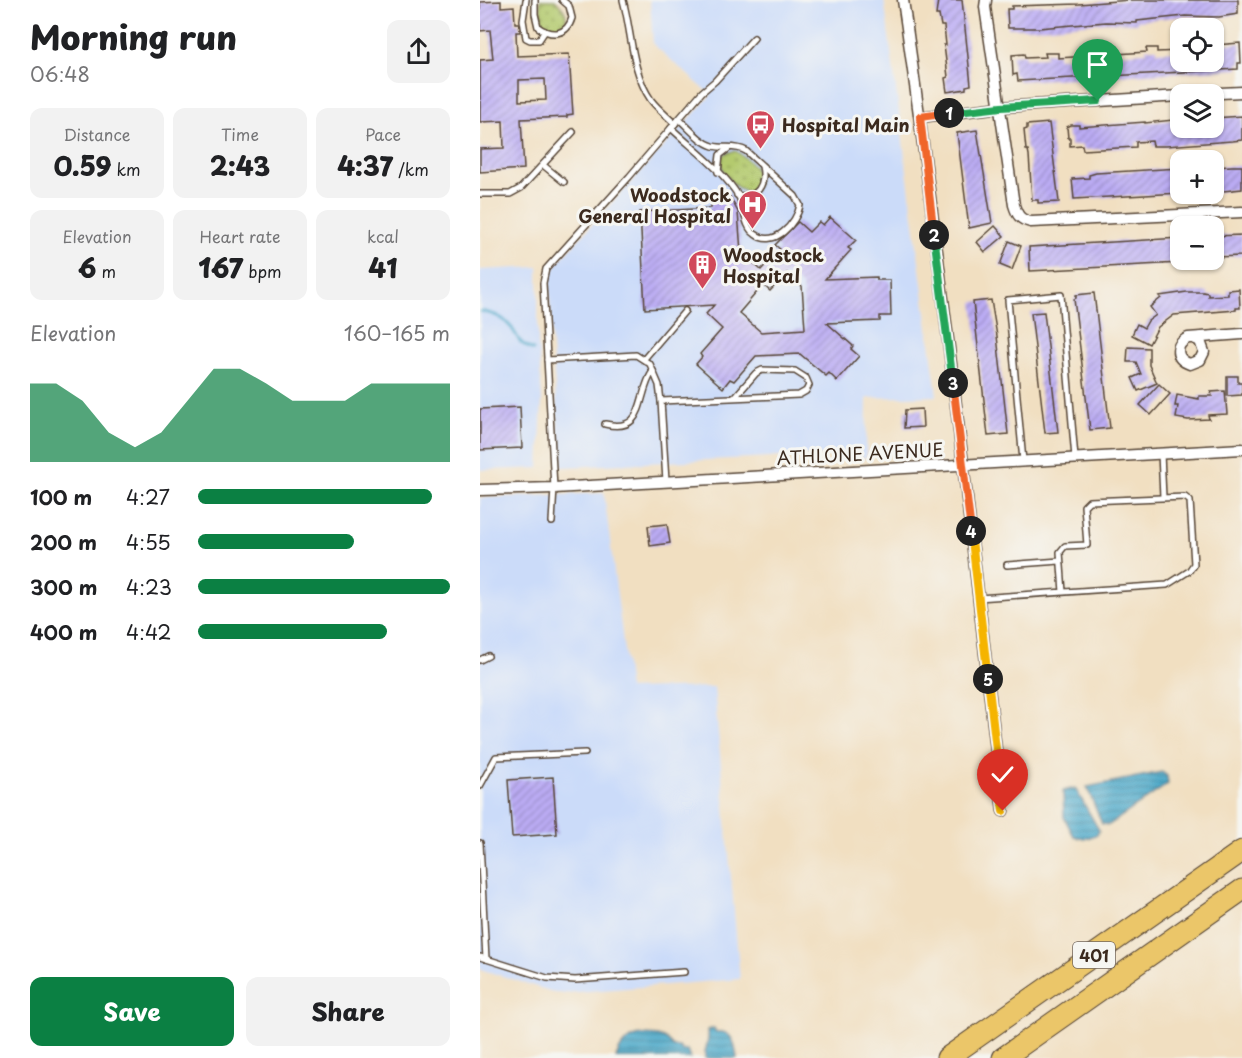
<!DOCTYPE html>
<meta charset="utf-8">
<style>
body{margin:0;font-family:"Playpen Sans",sans-serif;background:#f2f2f2;color:#202124;height:100vh;display:flex;flex-direction:column;font-size:22px;white-space:nowrap}
*{box-sizing:border-box;margin:0}
p{font-size:20px;color:#757577}
.icon{flex:none;width:33px;height:33px;fill:none;stroke:currentColor;stroke-width:2;stroke-linecap:round;stroke-linejoin:round}
.map{position:relative;flex:1;overflow:hidden}
.drawer{display:flex;flex-direction:column;background:#fff;width:480px}
.drawer>*{flex:none}
.controls{position:absolute;left:690px;top:18px;display:grid;gap:12px}
.controls a{display:grid;place-items:center;width:54px;height:54px;border-radius:12px;background:#fff;box-shadow:0 2px 4px #0004;font-size:30px}
.pin{position:absolute;display:grid;place-items:center;width:51px;height:51px;color:#fff;margin:-62px -26px;border-radius:50% 50% 50% 0;rotate:-45deg;box-shadow:0 0 6px #0007}
.pin .icon{rotate:45deg}
.km{position:absolute;width:30px;height:30px;margin:-15px;border-radius:50%;background:#222;color:#fff;font-size:16px;line-height:30px;text-align:center}
.round{display:grid;place-items:center;flex:none;width:63px;height:63px;border-radius:12px;background:#f2f2f2}
.overview{display:flex;align-items:center;justify-content:space-between;height:102px;padding:0 30px}
h1{font-size:33px;font-weight:800;line-height:45px}
.stats{display:grid;grid-template-columns:repeat(3,1fr);gap:9px;height:102px;padding:6px 30px}
.stats div{display:grid;align-content:center;border-radius:12px;background:#f2f2f2;text-align:center}
.stats b{font-size:26px;font-weight:800}
.stats small{font-size:16px;font-weight:400}
.stats p{font-size:16px}
.chart{height:168px;padding:12px 30px}
.chart p{display:flex;justify-content:space-between}
.chart svg{width:100%;height:108px;margin-top:6px;fill:#0b8043;opacity:.7}
.cta{display:flex;gap:12px;margin-top:auto;padding:12px 30px}
.cta a{flex:1;height:69px;border-radius:12px;background:#0b8043;color:#fff;font-size:24px;font-weight:800;line-height:69px;text-align:center}
.cta a+a{background:#f2f2f2;color:#202124}
ul{padding:0 30px;list-style:none;font-size:20px}
li{display:grid;grid-template-columns:96px 72px 1fr;align-items:center;height:45px}
li i{height:15px;border-radius:8px;background:#0b8043}
main{display:flex;flex:1;min-height:0}
.map>svg:first-child{display:block}
</style>
<main>
<section class="drawer">
<div class="overview"><div><h1>Morning run</h1><p>06:48</p></div><a class="round"><svg class="icon" aria-label="share" viewBox="0 0 24 24"><path d="M12 15V3M7 8l5-5 5 5M5 13v7h14v-7"/></svg></a></div>
<div class="stats">
<div><p>Distance</p><b>0.59<small> km</small></b></div>
<div><p>Time</p><b>2:43</b></div>
<div><p>Pace</p><b>4:37<small> /km</small></b></div>
</div>
<div class="stats">
<div><p>Elevation</p><b>6<small> m</small></b></div>
<div><p>Heart rate</p><b>167<small> bpm</small></b></div>
<div><p>kcal</p><b>41</b></div>
</div>
<div class="chart"><p><span>Elevation</span>160–165 m</p>
<svg viewBox="0 0 160 44" preserveAspectRatio="none"><path d="M0 44V12L10 12L20 19L30 32L40 38L50 32L60 19L70 6L80 6L90 12L100 19L110 19L120 19L130 12L140 12L150 12L160 12V44z"/></svg>
</div>
<ul>
<li><b>100 m</b>4:27<i style="width:93%"></i></li>
<li><b>200 m</b>4:55<i style="width:62%"></i></li>
<li><b>300 m</b>4:23<i style="width:100%"></i></li>
<li><b>400 m</b>4:42<i style="width:75%"></i></li>
</ul>
<div class="cta"><a>Save</a><a>Share</a></div>
</section>
<div class="map">
<svg width="762" height="1058" viewBox="0 0 762 1058">
<defs>
<pattern id="grass-dots" width="8" height="8" patternUnits="userSpaceOnUse" patternTransform="scale(1.5)"><rect width="8" height="8" fill="#b4ca6e"/><path d="M2 2h.1M6 6h.1" fill="none" stroke="#94a45a" stroke-width="1.8" stroke-linecap="round"/></pattern>
<pattern id="water-rules" width="6" height="5" patternUnits="userSpaceOnUse" patternTransform="scale(1.5)"><rect width="6" height="5" fill="#49a7c8"/><path d="M0 2.5h6" fill="none" stroke="#3e88a2"/></pattern>
<pattern id="building-hatch" width="6" height="6" patternUnits="userSpaceOnUse" patternTransform="scale(1.5)"><rect width="6" height="6" fill="#bbacf4"/><path d="M-1 1l2-2M0 6l6-6M5 7l2-2" fill="none" stroke="#998cc5"/></pattern>
</defs>
<rect width="100%" height="100%" fill="#f6f6f2"/>
<filter id="ink" filterUnits="userSpaceOnUse"><feTurbulence type="fractalNoise" baseFrequency=".0167" numOctaves="2"/><feDisplacementMap in="SourceGraphic" scale="12" xChannelSelector="R" yChannelSelector="G"/><feConvolveMatrix kernelMatrix="1 2 1 2 8 2 1 2 1" color-interpolation-filters="sRGB"/></filter>
<filter id="wash" filterUnits="userSpaceOnUse"><feTurbulence type="fractalNoise" baseFrequency=".008" numOctaves="4" result="noise"/><feDisplacementMap in="SourceGraphic" scale="24" xChannelSelector="R" yChannelSelector="G"/><feGaussianBlur stdDeviation="1.35" result="paint"/><feColorMatrix in="noise" values="0 0 0 0 0 0 0 0 0 0 0 0 0 0 0 0 0 1.4 0 .05"/><feComposite in="paint" operator="in"/></filter>
<g filter="url(#wash)">
<rect width="100%" height="100%" fill="#f1dfc1"/>
<g fill="#cbdbf9">
<path d="M170 0H404L457 396 387 398 386 459 380 455 311 456 81 467 72 346 69 283 71 273 78 262 231 95 173 44Z"/>
<path d="M58 267V341L62 399 59 468 0 470V270Z"/>
<path d="M124 493 149 689 234 687 260 979 84 993 73 992 0 969V498Z"/>
</g>
<g fill="url(#grass-dots)" stroke="#787a46" stroke-width="1.5">
<path d="M60 0H75C84 9 90 15 83 27 60 39 61 15 60 0Z"/>
<path d="M256 151C268 159 282 170 277 185L269 192C251 191 224 151 256 151Z"/>
</g>
<g fill="url(#water-rules)" stroke="#426873" stroke-width="1.5">
<path d="M682 772 687 776 688 784 629 825 622 824 607 787Z"/>
<path d="M595 788 619 830 617 835 604 839 594 836 584 817 583 791Z"/>
<path d="M234 1028 236 1032C253 1030 255 1044 257 1058H225C224 1048 230 1041 228 1030Z"/>
<path d="M161 1035C174 1035 186 1035 193 1047H199L203 1051 207 1050 210 1058H136C140 1046 148 1037 161 1035Z"/>
</g>
<g fill="none" stroke-linecap="round" stroke-linejoin="round">
<path stroke="#49a7c8" stroke-width="3" d="M1 311C11 314 20 315 27 323 41 335 31 339 53 350"/>
</g>
<g id="blocks">
<g fill="url(#building-hatch)" fill-rule="evenodd">
<path d="M458 0H482L491 85 486 86V89L467 92 465 78 468 77 464 45H466L464 26H461L459 15H456Z"/>
<path d="M650 0H758V14L739 17 705 16 657 21V23L626 22 559 28H528L527 9H532V6L599 4Z"/>
<path d="M21 1V7L34 6 35 23H39L40 32H36L37 56 89 54 93 114 87 115V117L41 119 44 169 0 172V149L24 148 23 121 0 122V60L13 59 10 30 0 31V2ZM65 79 66 100 39 101V80Z"/>
<path d="M760 43 761 63H758V69L538 81 537 74 533 75 532 55 544 54 545 58 566 57 565 53H578V58L625 55 624 51 636 50V54L667 52 666 48H677V52L700 51V62H736L735 45Z"/>
<path d="M762 116V140L752 141 686 146H673L672 141 656 142V147L603 150 602 145 590 146V138H588L587 127 591 125H599V127L665 122V123L693 120V121H700V128H734V118Z"/>
<path d="M569 123 579 202 558 203V200H552L549 155 548 150H546L544 130 547 129V125Z"/>
<path d="M497 130 512 223 489 228 477 133Z"/>
<path d="M752 166H762V189L734 192V167Z"/>
<path d="M700 168V193L594 199 592 179 609 178V175L616 173Z"/>
<path d="M248 193 258 212 261 252 281 270 300 249 295 245 318 222 329 232 339 222 343 225 350 217 376 240 368 248 371 250 345 279 397 277V280H410L411 316H400V321L347 323 373 346 371 349 379 356 357 381 349 373 346 376 320 354 276 356 254 381 250 379 243 388 216 364 222 357 220 354 242 329 226 314 234 305 165 309 160 212 231 208V194ZM307 273 322 286 325 329 281 332 259 313 283 285 290 291Z"/>
<path d="M515 226 524 236 505 252 497 242Z"/>
<path d="M762 235V256L734 257V236Z"/>
<path d="M700 238V263L550 271 549 247Z"/>
<path d="M529 241 541 246 532 270 520 265Z"/>
<path d="M759 289 760 308H756V310L694 315 678 327 669 344 652 335 657 324 664 328 668 321 676 315 670 307 681 298 679 296 707 292H723L728 293V296L748 295V290Z"/>
<path d="M614 293 630 428 610 430 594 299 596 298V295Z"/>
<path d="M511 300 517 336 528 434 508 436 493 302Z"/>
<path d="M564 312 578 432 565 433 551 313Z"/>
<path d="M648 347 669 348V365L677 383 658 391 652 378 661 374 656 362H647Z"/>
<path d="M747 376H758V383H762V395L747 396Z"/>
<path d="M679 384 690 394 671 415 660 405Z"/>
<path d="M745 391 747 414 728 415 729 419 708 420 696 418 698 406H695L697 395 719 399V396H732L731 392Z"/>
<path d="M40 407 42 448 0 450V409Z"/>
<path d="M442 409 443 427 424 428 425 410Z"/>
<path d="M187 524 190 543 170 546 168 526Z"/>
<path d="M73 777 77 834 32 837 28 780Z"/>
</g>
</g>
</g>
<g filter="url(#ink)">
<use href="#blocks" fill-opacity="0" stroke="#564536" stroke-width="1.5"/>
<g fill="none" stroke-linecap="round" stroke-linejoin="round">
<defs>
<g id="lane">
<path d="M46 0 43 20 46 38 50 40H59L65 31"/>
<path d="M55 0V14L58 27C72 37 87 35 92 18L89 6 82 0"/>
<path d="M143 0C152 33 151 71 171 100 178 109 187 116 195 124"/>
<path d="M191 128C213 149 243 170 259 197 265 208 264 227 275 234 294 249 317 223 320 205L315 196 266 151C256 145 244 149 233 146 220 142 209 128 199 119"/>
<path d="M63 165 84 182"/>
<path d="M238 172 240 155 249 148"/>
<path d="M0 194H30L41 188 93 132"/>
<path d="M257 195C278 200 286 184 282 166"/>
<path d="M164 359 205 311"/>
<path d="M67 360 156 355 170 364 179 385 181 401 186 481"/>
<path d="M181 401 319 395 326 391 329 385 326 378 315 371 282 370 276 373 255 397"/>
<path d="M125 424C167 434 156 395 173 371"/>
<path d="M681 454 683 497"/>
<path d="M543 461 528 300 581 295 595 458"/>
<path d="M72 522 74 488 63 283 66 269 149 177 222 92 235 81 274 38"/>
<path d="M527 565 580 561"/>
<path d="M498 598 687 585 709 571 714 564 710 501 705 497 609 501 604 506 607 545 585 546 580 552 583 592"/>
<path d="M0 660 8 656"/>
<path d="M0 786 16 757 105 753"/>
<path d="M0 843 6 959"/>
<path d="M0 957 67 978 95 980 204 972"/>
</g>
<g id="street">
<path d="M423 0C462 270 492 540 523 811"/>
<path d="M506 0 505 7 534 205C537 215 540 220 551 222L762 212"/>
<path d="M718 94 762 92"/>
<path d="M440 117 521 107 700 96"/>
<path d="M713 338 720 341 724 352 720 360 710 364C695 359 694 345 708 338L762 334"/>
<path d="M0 490 74 488 762 449"/>
</g>
<g id="highway">
<path d="M467 1058 762 851"/>
<path d="M523 1058 762 890"/>
</g>
</defs>
<use href="#lane" stroke="#564536" stroke-width="8"/>
<use href="#street" stroke="#564536" stroke-width="13"/>
<use href="#highway" stroke="#564536" stroke-width="23"/>
<use href="#lane" stroke="#fff" stroke-width="5"/>
<use href="#street" stroke="#fff" stroke-width="10"/>
<use href="#highway" stroke="#ebc669" stroke-width="21"/>
</g>
</g>
<g fill="none" stroke-linecap="round" stroke-linejoin="round" filter="url(#ink)">
<defs>
<path id="split-1" d="M469 113 521 107 618 101"/>
<path id="split-2" d="M454 235 440 117 469 113"/>
<path id="split-3" d="M454 235 473 383"/>
<path id="split-4" d="M473 383 491 531"/>
<path id="split-5" d="M491 531 508 679"/>
<path id="split-6" d="M508 679 523 811"/>
</defs>
<use href="#split-1" stroke="#fff" stroke-width="12"/>
<use href="#split-2" stroke="#fff" stroke-width="12"/>
<use href="#split-3" stroke="#fff" stroke-width="12"/>
<use href="#split-4" stroke="#fff" stroke-width="12"/>
<use href="#split-5" stroke="#fff" stroke-width="12"/>
<use href="#split-6" stroke="#fff" stroke-width="12"/>
<use href="#split-1" stroke="#22a559" stroke-width="8"/>
<use href="#split-2" stroke="#f0652b" stroke-width="8"/>
<use href="#split-3" stroke="#22a559" stroke-width="8"/>
<use href="#split-4" stroke="#f0652b" stroke-width="8"/>
<use href="#split-5" stroke="#f5b400" stroke-width="8"/>
<use href="#split-6" stroke="#f5b400" stroke-width="8"/>
</g>
<defs>
<symbol id="bus-pin" viewBox="-11 -11 22 30"><path d="M0 17L-7.5 6A9.5 9.5 0 1 1 7.5 6Z" fill="#d1495b" stroke="#f6f6f2"/><path d="M-5-6H5V4H4V6H2V4H-2V6H-4V4H-5ZM-3.5-4V0h7V-4ZM-3.5 1.2v1.5H-2V1.2ZM2 1.2v1.5H3.5V1.2Z" fill="#fff"/></symbol>
<symbol id="hospital-pin" viewBox="-11 -11 22 30"><path d="M0 17L-7.5 6A9.5 9.5 0 1 1 7.5 6Z" fill="#d1495b" stroke="#f6f6f2"/><path d="M-5-5h3v3.5h4V-5h3V5h-3V1.5h-4V5h-3Z" fill="#fff"/></symbol>
<symbol id="building-pin" viewBox="-11 -11 22 30"><path d="M0 17L-7.5 6A9.5 9.5 0 1 1 7.5 6Z" fill="#d1495b" stroke="#f6f6f2"/><path d="M-4-6H4V6H1V3H-1V6H-4ZM-2.5-4.3h1.7v1.8h-1.7ZM.8-4.3h1.7v1.8H.8ZM-2.5-1h1.7V.8h-1.7ZM.8-1h1.7V.8H.8Z" fill="#fff"/></symbol>
</defs>
<g fill-rule="evenodd">
<use href="#bus-pin" x="264" y="108" width="33" height="45"/>
<use href="#hospital-pin" x="256" y="188" width="33" height="45"/>
<use href="#building-pin" x="206" y="248" width="33" height="45"/>
</g>
<g text-anchor="middle" dominant-baseline="central" stroke-width="6" stroke-linejoin="round" paint-order="stroke">
<rect fill="#f6f6f2" stroke="#73675e" stroke-width="1.5" x="593" y="942" width="42" height="26" rx="4.5"/>
<g font-size="16" font-weight="bold" fill="#3b2a1e">
<text x="614" y="955">401</text>
</g>
<g font-size="18" font-weight="bold" fill="#3b2a1e" stroke="#f6f6f2" text-anchor="start">
<text x="302" y="124">Hospital Main</text>
<text x="251" y="194" text-anchor="end">Woodstock<tspan x="251" dy="21">General Hospital</tspan></text>
<text x="243" y="254">Woodstock<tspan x="243" dy="21">Hospital</tspan></text>
</g>
<g font-size="18" fill="#3b2a1e" stroke="#f6f6f2">
<text transform="translate(380 453) rotate(-3)">ATHLONE AVENUE</text>
</g>
</g>
</svg>
<div class="controls">
<a><svg class="icon" aria-label="locate" viewBox="0 0 24 24"><circle cx="12" cy="12" r="6"/><path d="M12 2v4M12 18v4M2 12h4M18 12h4"/></svg></a>
<a><svg class="icon" aria-label="layers" viewBox="0 0 24 24"><path d="M12 4l9 5-9 5-9-5zM3 14l9 5 9-5"/></svg></a>
<a>+</a>
<a>−</a>
</div>
<div class="pin" style="left:618px;top:101px;background:#1e9e55"><svg class="icon" aria-label="arrive" viewBox="0 0 24 24"><path d="M6 21V4h12l-3 4 3 4H6"/></svg></div>
<div class="pin" style="left:523px;top:811px;background:#d93025"><svg class="icon" aria-label="check" viewBox="0 0 24 24"><path d="M5 12l5 5 9-10"/></svg></div>
<b class="km" style="left:469px;top:113px">1</b>
<b class="km" style="left:454px;top:235px">2</b>
<b class="km" style="left:473px;top:383px">3</b>
<b class="km" style="left:491px;top:531px">4</b>
<b class="km" style="left:508px;top:679px">5</b>
</div>
</main>
